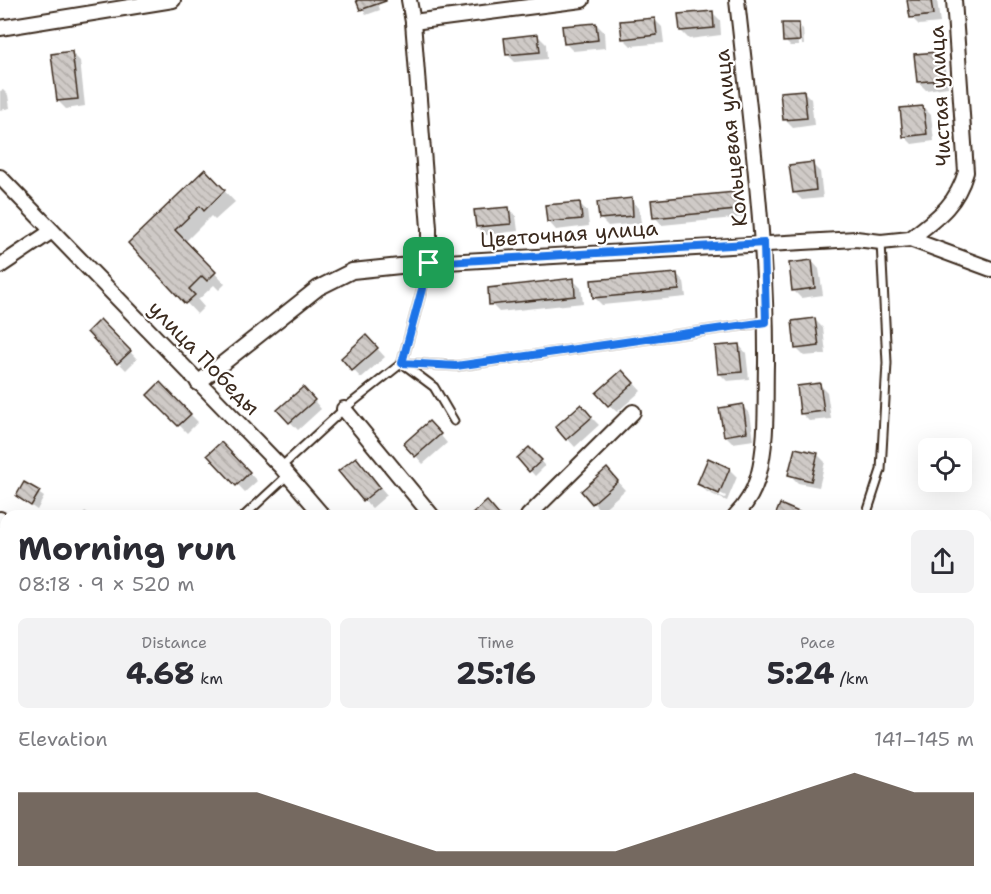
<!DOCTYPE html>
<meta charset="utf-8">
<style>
body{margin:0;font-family:"Shantell Sans",sans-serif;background:#f2f2f3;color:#2b2b33;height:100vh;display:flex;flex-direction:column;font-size:22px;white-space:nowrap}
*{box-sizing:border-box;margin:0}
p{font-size:20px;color:#7c7c81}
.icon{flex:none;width:33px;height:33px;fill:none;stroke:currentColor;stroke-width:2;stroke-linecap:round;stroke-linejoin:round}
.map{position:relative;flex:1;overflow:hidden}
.panel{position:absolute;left:0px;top:510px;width:992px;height:384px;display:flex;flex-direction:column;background:#fff;border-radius:18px 18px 0 0;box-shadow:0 6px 24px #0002}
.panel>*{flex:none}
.controls{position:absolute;left:918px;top:438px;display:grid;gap:12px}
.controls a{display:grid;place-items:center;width:54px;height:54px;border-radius:9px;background:#fff;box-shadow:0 6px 24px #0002;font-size:30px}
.pin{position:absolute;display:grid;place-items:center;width:51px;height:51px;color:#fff;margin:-26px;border-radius:12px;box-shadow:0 3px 9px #0006}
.round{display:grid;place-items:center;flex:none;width:63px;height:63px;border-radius:9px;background:#f2f2f3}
.overview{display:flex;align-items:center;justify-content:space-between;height:102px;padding:0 18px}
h1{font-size:33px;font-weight:700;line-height:45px}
.figures{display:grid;grid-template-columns:repeat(3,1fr);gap:9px;height:102px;padding:6px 18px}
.figures div{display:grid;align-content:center;border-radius:9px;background:#f2f2f3;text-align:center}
.figures b{font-size:30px;font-weight:700}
.figures small{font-size:16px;font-weight:400}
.figures p{font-size:16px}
.chart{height:168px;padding:12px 18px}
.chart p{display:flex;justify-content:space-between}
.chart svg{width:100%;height:108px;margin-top:6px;fill:#3b2a1e;opacity:.7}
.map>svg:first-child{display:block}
</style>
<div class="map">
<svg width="991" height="894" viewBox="0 0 991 894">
<defs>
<pattern id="building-back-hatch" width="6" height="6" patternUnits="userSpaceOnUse" patternTransform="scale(1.5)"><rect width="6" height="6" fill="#cfcac7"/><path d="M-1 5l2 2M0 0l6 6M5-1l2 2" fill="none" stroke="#b3aeaa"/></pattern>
</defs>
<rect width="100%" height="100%" fill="#fff"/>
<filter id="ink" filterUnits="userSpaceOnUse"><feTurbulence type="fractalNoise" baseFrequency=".0167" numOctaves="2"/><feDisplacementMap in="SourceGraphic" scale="12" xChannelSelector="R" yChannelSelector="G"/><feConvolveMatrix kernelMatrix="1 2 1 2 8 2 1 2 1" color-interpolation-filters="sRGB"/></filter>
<g filter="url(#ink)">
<g fill="#0003" fill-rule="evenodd">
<path d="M358 0H377L380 10 366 15Z"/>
<path d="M909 0H937L940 23 919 25 911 17Z"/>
<path d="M712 12 720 20 721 35 689 39 681 31Z"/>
<path d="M654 19 662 27 664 43 631 46 623 38Z"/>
<path d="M596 24 604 32 605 48 573 51 565 43Z"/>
<path d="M798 24 803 29 804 45H802L801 27H798L799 46H790L785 41Z"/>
<path d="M538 36 546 44 547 59 515 62 507 54Z"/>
<path d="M72 53 80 61 85 106 66 109 58 101Z"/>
<path d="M937 53 945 61 948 87 926 90 918 82Z"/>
<path d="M3 90 8 95 10 108 0 110V91Z"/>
<path d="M803 91 811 99 814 125 793 128 785 120Z"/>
<path d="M923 107 931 115 934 141 912 144 904 136Z"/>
<path d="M812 164 820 172 823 198 802 200 794 192Z"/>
<path d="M205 171 235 202 215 220 211 216 185 242 225 284 219 290 214 285 198 300 204 307 197 314 130 243Z"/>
<path d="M735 194 743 202 744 217 662 225 655 217Z"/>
<path d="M631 200 639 208 641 223 608 226 600 218Z"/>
<path d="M579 203 587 211 589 226 556 230 549 222Z"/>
<path d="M508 208 516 216 518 231 485 235 477 227Z"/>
<path d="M812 261 819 269 823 295 801 298 793 290Z"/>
<path d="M677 274 684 282 686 297 602 305 594 297Z"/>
<path d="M573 280 581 288 583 303 499 312 491 304Z"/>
<path d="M815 320 823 328 826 354 804 356 796 348Z"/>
<path d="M100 321 137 359 126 370 89 332Z"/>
<path d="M374 345 385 357 361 378 343 359Z"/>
<path d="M739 345 746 353 749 379 727 381 719 373Z"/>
<path d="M630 379 641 391 617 412 609 405Z"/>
<path d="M160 384 198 422 187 433 150 395Z"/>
<path d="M820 385 827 392 831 419 809 421 801 413Z"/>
<path d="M311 397 321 409 298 430 279 410Z"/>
<path d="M742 406 750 414 754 440 733 443 725 435Z"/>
<path d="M588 414 599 425 575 447 557 427Z"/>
<path d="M437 431 447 443 423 464 416 456Z"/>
<path d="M221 444 257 481 245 492 209 455Z"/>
<path d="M529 449 545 466 535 476 519 458Z"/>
<path d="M817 454 825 462 819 487 798 483 790 475Z"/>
<path d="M356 459 387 495 372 508 364 500Z"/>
<path d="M729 469 737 477 727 501 707 492 699 484ZM706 487 726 496 725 498 706 490Z"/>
<path d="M614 478 625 490 601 511 583 491Z"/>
<path d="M25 484 44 497 37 510 17 496Z"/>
<path d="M85 511 93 516H82Z"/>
<path d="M6 603V640L0 644V607Z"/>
<path d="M6 664V703L3 706 0 703V669Z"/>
<path d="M6 836V862L4 864 0 860V839Z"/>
<path d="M54 888H74L78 894H58Z"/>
<path d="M374 888H401L406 894H378Z"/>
<path d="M469 888H475L481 894H462Z"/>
<path d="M621 888H642L646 894H614Z"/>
</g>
<g fill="url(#building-back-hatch)" stroke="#3b2a1e" stroke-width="1.5">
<path d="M356 0H386V1L360 10Z"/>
<path d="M907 0H931L933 15 910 18Z"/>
<path d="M713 11 714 28 680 31 678 14Z"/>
<path d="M655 18 657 35 622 39 620 21Z"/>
<path d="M596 23 598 40 564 44 562 26Z"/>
<path d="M782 23H799L800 41 783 42Z"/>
<path d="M538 34 540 52 506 55 504 38Z"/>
<path d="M72 51 78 99 57 101 51 54Z"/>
<path d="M937 52 941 80 917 82 914 54Z"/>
<path d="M804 90 807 118 783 120 780 92Z"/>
<path d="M923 106 927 134 903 137 900 108Z"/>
<path d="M813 162 816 190 793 193 789 165Z"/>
<path d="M205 169 225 190 204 211 200 206 175 230 216 272 207 281 202 276 189 289 195 295 185 304 128 243Z"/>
<path d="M735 192 737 210 653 218 651 200Z"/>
<path d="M632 198 633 216 599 219 597 202Z"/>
<path d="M580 202 582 219 547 222 545 205Z"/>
<path d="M509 207 511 224 476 227 474 210Z"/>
<path d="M812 260 815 288 792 291 789 263Z"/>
<path d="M677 273 679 290 593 298 591 280Z"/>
<path d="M574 278 575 296 489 305 488 288Z"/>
<path d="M815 318 819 346 795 349 792 321Z"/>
<path d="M100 319 131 351 117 364 87 332Z"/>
<path d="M366 335 378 348 352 371 341 358Z"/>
<path d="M739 344 742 372 718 374 715 346Z"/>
<path d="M622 370 634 383 608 406 596 393Z"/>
<path d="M160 382 191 414 178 426 147 395Z"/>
<path d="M820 383 824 411 800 414 797 386Z"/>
<path d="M303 387 315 400 289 423 277 410Z"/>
<path d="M581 404 592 417 566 440 555 427Z"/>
<path d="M743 404 747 432 724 436 719 408Z"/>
<path d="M429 421 441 434 415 457 403 444Z"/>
<path d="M221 442 250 472 236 486 207 455Z"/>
<path d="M529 447 542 460 529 472 517 458Z"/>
<path d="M795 448 818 453 811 481 788 475Z"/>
<path d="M356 457 380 487 363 501 338 471Z"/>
<path d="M708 458 730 468 719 494 697 484Z"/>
<path d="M607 468 618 481 592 504 581 491Z"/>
<path d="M24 482 40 491 31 506 16 496Z"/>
<path d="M487 501 500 516H470Z"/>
<path d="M780 504 808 516H775Z"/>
</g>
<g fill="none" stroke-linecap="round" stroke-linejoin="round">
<defs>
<g id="service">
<path d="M454 421 434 387 402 363 457 366 766 322"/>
<path d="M281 467 344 409 402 363 429 263"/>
<path d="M244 516 288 475"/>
<path d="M866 516 881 470 887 363 881 242"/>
<path d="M986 812 991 825"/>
</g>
<g id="minor">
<path d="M409 0 413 22 429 228V263"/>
<path d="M413 22 582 0"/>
<path d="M0 28 173 0"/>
<path d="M0 177 281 467 323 516"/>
<path d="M910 239C937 218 956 206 966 172L954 0"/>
<path d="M0 266 52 231"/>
<path d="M198 383 318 288 352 271 429 263 856 239 881 242 910 239 991 269"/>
<path d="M344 409 432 516"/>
<path d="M528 516 633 412"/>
<path d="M735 516C745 506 754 491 758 477 768 440 765 402 766 364 767 242 750 121 737 0"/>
<path d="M0 519 6 522"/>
<path d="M986 578 991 573"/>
<path d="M0 658 6 653"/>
<path d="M0 751 6 760"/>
<path d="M0 883 6 879"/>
<path d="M94 888 98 894"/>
<path d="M419 888 425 894"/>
<path d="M821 888 825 894"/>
<path d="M697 894 703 888"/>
</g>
</defs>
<use href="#service" stroke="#3b2a1e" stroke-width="11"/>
<use href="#minor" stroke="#3b2a1e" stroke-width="18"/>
<use href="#service" stroke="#fff" stroke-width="7"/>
<use href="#minor" stroke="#fff" stroke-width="14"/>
</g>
</g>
<g fill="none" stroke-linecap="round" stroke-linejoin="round" filter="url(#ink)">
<defs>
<path id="route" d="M764 243 766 322 456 366 402 363 429 263Z"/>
</defs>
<use href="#route" stroke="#fff" stroke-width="12"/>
<use href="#route" stroke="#1a73e8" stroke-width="8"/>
</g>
<g text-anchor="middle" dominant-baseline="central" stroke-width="4.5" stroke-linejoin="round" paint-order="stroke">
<g font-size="21" fill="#3b2a1e" stroke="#fff">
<text transform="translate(940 96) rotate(-93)">Чистая улица</text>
<text transform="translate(731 138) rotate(-96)">Кольцевая улица</text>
<text transform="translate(569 234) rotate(-4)">Цветочная улица</text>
<text transform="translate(204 358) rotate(46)">улица Победы</text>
</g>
</g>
</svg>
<div class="controls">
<a><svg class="icon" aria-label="locate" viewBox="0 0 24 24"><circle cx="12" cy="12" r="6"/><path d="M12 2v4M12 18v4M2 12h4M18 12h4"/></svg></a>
</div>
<div class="pin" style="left:429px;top:263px;background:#1e9e55"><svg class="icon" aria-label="arrive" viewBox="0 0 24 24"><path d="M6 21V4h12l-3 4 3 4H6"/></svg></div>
<section class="panel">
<div class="overview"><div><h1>Morning run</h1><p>08:18 · 9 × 520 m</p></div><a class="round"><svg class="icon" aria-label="share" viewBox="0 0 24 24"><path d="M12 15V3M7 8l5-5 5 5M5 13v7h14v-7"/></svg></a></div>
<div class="figures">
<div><p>Distance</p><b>4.68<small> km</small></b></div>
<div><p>Time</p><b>25:16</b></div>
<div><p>Pace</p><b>5:24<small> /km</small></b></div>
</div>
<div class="chart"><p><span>Elevation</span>141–145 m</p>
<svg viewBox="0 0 160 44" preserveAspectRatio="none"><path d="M0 44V14L10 14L20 14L30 14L40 14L50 22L60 30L70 38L80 38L90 38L100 38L110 30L120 22L130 14L140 6L150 14L160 14V44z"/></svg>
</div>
</section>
</div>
